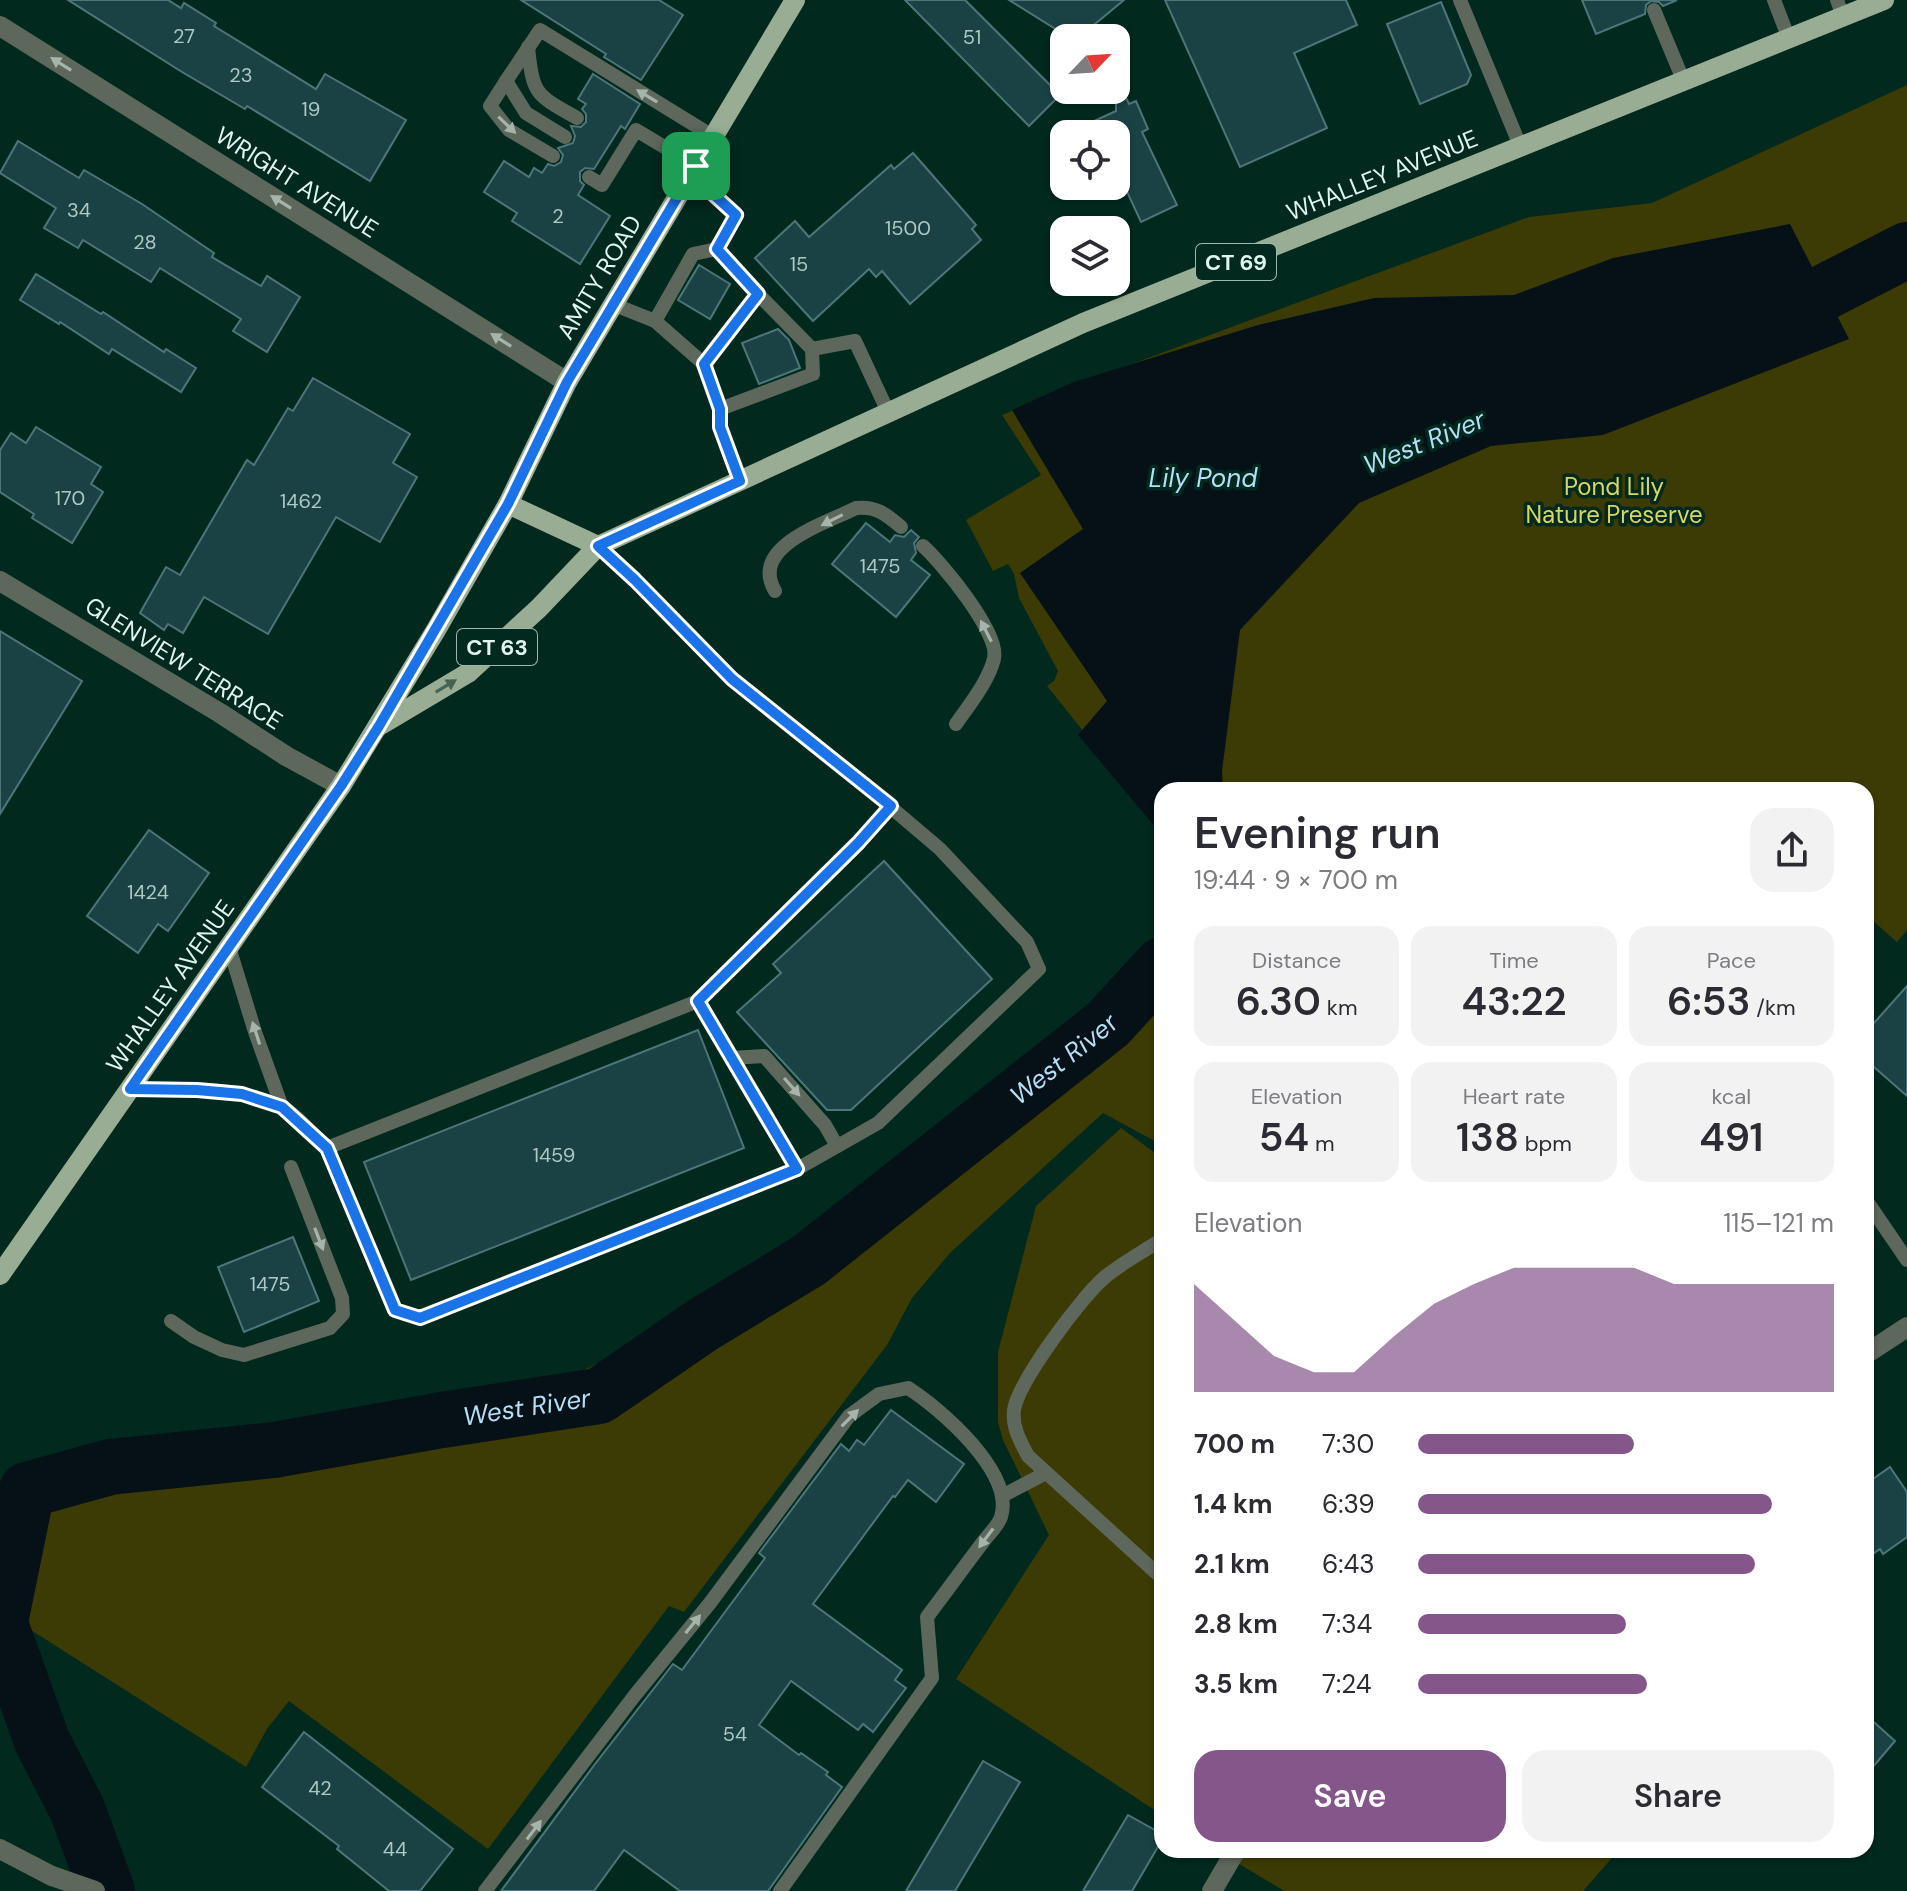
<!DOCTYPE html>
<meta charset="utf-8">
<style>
body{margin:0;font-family:"DM Sans",sans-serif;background:#f2f2f3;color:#2b2b33;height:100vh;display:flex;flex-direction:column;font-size:30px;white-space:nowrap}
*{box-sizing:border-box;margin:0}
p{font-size:26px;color:#7c7c81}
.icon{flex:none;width:44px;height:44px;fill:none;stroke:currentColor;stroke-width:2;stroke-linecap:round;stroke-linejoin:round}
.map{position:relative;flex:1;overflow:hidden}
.panel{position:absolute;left:1154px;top:782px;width:720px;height:1076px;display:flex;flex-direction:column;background:#fff;border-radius:24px;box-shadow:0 2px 6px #0004}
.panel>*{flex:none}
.needle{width:52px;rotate:65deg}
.buttons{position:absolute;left:1050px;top:24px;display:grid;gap:16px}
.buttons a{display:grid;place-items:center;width:80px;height:80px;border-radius:16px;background:#fff;box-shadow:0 2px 6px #0004;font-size:40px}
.pin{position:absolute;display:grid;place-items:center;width:68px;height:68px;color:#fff;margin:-34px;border-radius:16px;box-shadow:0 4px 12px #0006}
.round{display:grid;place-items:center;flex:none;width:84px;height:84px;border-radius:24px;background:#f2f2f3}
.headline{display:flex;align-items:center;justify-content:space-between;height:136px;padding:0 40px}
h1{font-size:44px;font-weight:600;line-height:60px}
.figures{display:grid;grid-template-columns:repeat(3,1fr);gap:12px;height:136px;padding:8px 40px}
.figures div{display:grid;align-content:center;border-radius:20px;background:#f2f2f3;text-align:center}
.figures b{font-size:40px;font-weight:600}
.figures small{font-size:22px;font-weight:400}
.figures p{font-size:22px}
.chart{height:224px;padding:16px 40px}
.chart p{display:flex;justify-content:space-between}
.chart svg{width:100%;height:144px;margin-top:8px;fill:#84568a;opacity:.7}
.action{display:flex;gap:16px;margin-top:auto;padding:16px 40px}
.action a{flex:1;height:92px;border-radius:24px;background:#84568a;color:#fff;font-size:32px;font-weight:600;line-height:92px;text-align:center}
.action a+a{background:#f2f2f3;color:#2b2b33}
ul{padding:0 40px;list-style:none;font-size:26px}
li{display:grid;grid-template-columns:128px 96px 1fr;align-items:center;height:60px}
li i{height:20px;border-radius:10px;background:#84568a}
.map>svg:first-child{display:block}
</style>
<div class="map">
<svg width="1907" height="1891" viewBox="0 0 1907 1891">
<rect width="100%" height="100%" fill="#01291e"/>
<g fill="#3c3b05">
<path d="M1907 85V930L1897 942 1866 915V790H1162V829L1047 686 1054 681 1058 671 1019 598 1014 574 1008 564 993 571 966 520 1041 475 1002 415 1075 385 1529 217 1652 203Z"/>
<path d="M1162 972V1145L1103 1113 950 1253 912 1298 887 1345 684 1612 669 1606 488 1849 289 1701 267 1729 246 1767 1 1611 14 1550 32 1523 75 1479 125 1460 292 1430 580 1372 762 1281 953 1134 1023 1070Z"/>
<path d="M1121 1128 1162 1158V1815L956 1679 1049 1535 1003 1440 998 1422V1352L1036 1206Z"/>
<path d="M1216 1850H1619L1583 1891H1284Z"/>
</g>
<path fill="#051117" d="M1790 224 1849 339 1603 435 1491 446 1359 503 1240 630 1222 771 1223 790H1162V835L1078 735 1107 701 1020 573 1083 529 1012 410 1074 382 1258 325 1374 298 1514 295 1613 258Z"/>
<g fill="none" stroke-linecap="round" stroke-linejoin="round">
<g stroke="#051117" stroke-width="56">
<path d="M1752 320 1815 297 1907 250"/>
<path id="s1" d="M0 1622 27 1490 110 1467 274 1450 442 1420 599 1396 704 1324 808 1261 1108 1024 1162 965"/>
<path d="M0 1624 42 1741 77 1809 107 1891"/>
</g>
</g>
<g fill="#1a4244" stroke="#4b777a" stroke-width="2">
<path d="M68 0H168L181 8 184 3 216 23 214 26 316 89 325 74 406 120 370 181 247 106 245 109 182 72Z"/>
<path d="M521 0H659L683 15 641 80 604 57 606 54Z"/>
<path d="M905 0H965L1060 95 1029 126Z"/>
<path d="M1009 0H1124L1078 38H1070Z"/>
<path d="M1165 0H1346L1357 25 1294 53 1327 128 1240 167Z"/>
<path d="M1582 0H1677L1663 6 1659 2 1651 1 1646 5 1645 14 1596 34Z"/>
<path d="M1441 2 1471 75 1467 84 1420 104 1387 24Z"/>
<path d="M593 74 640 104 625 129 621 126 594 169 585 168 580 172V181L584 185 578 195 610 216 580 264 512 221 517 213 484 192 504 161 529 177 534 168 542 173 548 164 554 166 561 162 563 155 558 148 573 143 575 136 571 126 581 127 586 122V114L582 109 586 104 578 99Z"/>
<path d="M1116 77 1129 104 1136 101 1148 129 1142 132 1177 205 1141 222 1116 168V134H1066L1116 111Z"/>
<path d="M18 141 79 178 84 170 142 204 214 253 212 257 261 286 267 276 300 297 267 352 233 331 241 319 160 268 151 282 83 240 78 248 44 228 56 208 0 173Z"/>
<path d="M913 153 976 225 972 229 981 240 910 304 882 271 876 277 869 269 813 321 755 258 795 221 809 237 891 165 894 169Z"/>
<path d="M699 265 730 284 710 319 678 300Z"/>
<path d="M36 274 101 314 103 312 164 352 166 349 196 368 181 392 112 349 109 354 60 322 59 324 20 300Z"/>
<path d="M778 329 789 340 800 368 759 384 742 343Z"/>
<path d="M313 378 410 434 393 463 417 477 380 542 336 517 268 634 204 597 183 633 168 624 164 630 140 613 166 567 180 575 247 460 254 465 288 408 293 411Z"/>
<path d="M36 427 101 467 91 484 103 492 72 543 32 518 34 514 0 492V450L11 433 26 443Z"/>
<path d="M866 523 890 542 895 535 904 537 911 530 919 537 914 543 916 553 911 560 930 575 896 617 832 564Z"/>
<path d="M0 631 82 681 0 814Z"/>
<path d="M149 830 209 873 168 931 158 924 138 953 87 916Z"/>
<path d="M884 861 992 979 851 1110H827L737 1012 781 973 773 964Z"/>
<path d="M1907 986V1096L1866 1060V1032Z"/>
<path d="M698 1030 744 1148 411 1280 364 1162Z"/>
<path d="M293 1237 319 1301 244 1332 218 1267Z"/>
<path d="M891 1410 964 1464 936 1502 908 1480 895 1497 893 1496 813 1604 902 1670 895 1680 906 1688 873 1732 863 1724 858 1730 791 1681 759 1725 799 1755 801 1753 828 1772 826 1775 842 1787 768 1891H680L624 1850 594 1891H501L595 1764 673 1664 682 1670 765 1558 759 1553 841 1444 849 1451 857 1440 864 1445Z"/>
<path d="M1890 1467 1907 1492V1537L1883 1554 1880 1549 1866 1559V1484Z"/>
<path d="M1866 1715 1895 1741 1866 1775Z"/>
<path d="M304 1732 453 1849 420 1891H389L337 1849 339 1846 262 1787Z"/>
<path d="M983 1761 1020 1782 955 1891H906Z"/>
<path d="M1128 1815 1162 1834V1840L1132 1891H1083Z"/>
</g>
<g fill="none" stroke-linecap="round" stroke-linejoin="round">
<g stroke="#5d675b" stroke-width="14">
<path d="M1460 0 1521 148"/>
<path d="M1774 0 1789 39"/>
<path d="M1837 0 1843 17"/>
<path d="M1654 10 1684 82"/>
<path d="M528 47C533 95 535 94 577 118"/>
<path d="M506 81 490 106 509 130 553 156"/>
<path d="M565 137 526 113 506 81 540 30 714 137"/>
<path d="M589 177 602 185 636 130 696 166 712 193 736 215 717 249 758 294 704 364"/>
<path d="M758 294 812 349 855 341 889 414"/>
<path d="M615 305 655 321 704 364 720 409V427L740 481"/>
<path d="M655 321 693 254 717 249"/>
<path d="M720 409 813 374 812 349"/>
<path d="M923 546C941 562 1001 634 994 659 988 682 969 705 956 724"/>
<path d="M775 591C749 546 825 524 856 508 876 506 886 514 901 527"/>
<path d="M229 947 255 1032 282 1107"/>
<path d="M698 1001 797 1169"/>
<path d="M732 1058 764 1056 825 1125 837 1146"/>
<path d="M130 1089C179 1089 234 1085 280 1106 297 1114 313 1135 327 1148L698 1001 858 843 891 806"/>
<path d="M327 1148 395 1310 420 1318 797 1169 878 1123 1039 969 1027 942 940 849 847 770 732 679 635 580 598 546"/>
<path d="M1866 1200 1907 1260"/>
<path d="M1162 1239C1143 1252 1122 1263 1105 1277 1082 1296 1018 1382 1014 1410 1012 1427 1020 1441 1028 1456L1162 1578"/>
<path d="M171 1321 194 1337 222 1350 244 1355 330 1328 343 1314 342 1298 291 1167"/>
<path d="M1002 1496 1046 1473"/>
<path d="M485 1891 635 1695 710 1603 849 1416 879 1394 908 1388C941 1409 1015 1473 1001 1517 998 1526 988 1535 983 1542 964 1567 946 1592 927 1617L932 1678 780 1891"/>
</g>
<g stroke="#5d675b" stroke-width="20">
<path d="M0 26 567 382"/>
<path d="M0 581 220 713 286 756 341 786"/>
<path d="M1866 1354 1907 1327"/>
<path d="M0 1849 52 1876 95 1891"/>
<path d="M1212 1891 1236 1850"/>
</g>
<g stroke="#99ad94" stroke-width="20">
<path d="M508 504 598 546"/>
<path d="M379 726 468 673 539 608 598 546 1083 323 1884 0"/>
<path d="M0 1275 341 786 436 630 508 504 567 382 795 0"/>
</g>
</g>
<defs><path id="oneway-solid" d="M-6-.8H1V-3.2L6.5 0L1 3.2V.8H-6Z" transform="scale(2)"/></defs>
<g fill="#a5b5ab">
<use href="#oneway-solid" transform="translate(61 64) rotate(-148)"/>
<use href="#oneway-solid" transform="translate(647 96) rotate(-149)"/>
<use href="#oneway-solid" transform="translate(507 125) rotate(44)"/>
<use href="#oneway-solid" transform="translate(281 202) rotate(-148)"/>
<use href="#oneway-solid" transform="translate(501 340) rotate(-148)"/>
<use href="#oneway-solid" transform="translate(832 520) rotate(153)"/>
<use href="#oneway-solid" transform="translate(986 631) rotate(-117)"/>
<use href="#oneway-solid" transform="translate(256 1033) rotate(-108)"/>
<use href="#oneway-solid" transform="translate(792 1087) rotate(49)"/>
<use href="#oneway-solid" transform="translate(319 1239) rotate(69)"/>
<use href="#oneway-solid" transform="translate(850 1418) rotate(-45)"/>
<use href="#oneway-solid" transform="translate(986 1538) rotate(127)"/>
<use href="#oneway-solid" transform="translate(693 1624) rotate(-51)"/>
<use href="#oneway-solid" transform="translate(534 1830) rotate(-53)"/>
</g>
<use fill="#456453" href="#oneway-solid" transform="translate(446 686) rotate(-31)"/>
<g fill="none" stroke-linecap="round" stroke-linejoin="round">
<defs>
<path id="route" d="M696 166 712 193 736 215 717 249 758 294 704 364 720 409V427L740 481 598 546 635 580 732 679 891 806 858 843 698 1001 797 1169 420 1318 395 1310 327 1148 282 1107 242 1094 197 1090 130 1089 341 786 379 726 508 504 567 382Z"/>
</defs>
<use href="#route" stroke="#fff" stroke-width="16"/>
<use href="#route" stroke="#1a73e8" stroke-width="10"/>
</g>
<g text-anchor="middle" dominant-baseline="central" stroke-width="7" stroke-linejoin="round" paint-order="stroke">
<g font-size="20" fill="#aec8c3">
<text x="184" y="36">27</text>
<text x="972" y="37">51</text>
<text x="241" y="75">23</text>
<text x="311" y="109">19</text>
<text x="79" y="210">34</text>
<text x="558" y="216">2</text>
<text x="908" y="228">1500</text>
<text x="145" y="242">28</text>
<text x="799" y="264">15</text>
<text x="70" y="498">170</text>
<text x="301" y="501">1462</text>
<text x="880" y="566">1475</text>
<text x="148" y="892">1424</text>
<text x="554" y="1155">1459</text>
<text x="270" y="1284">1475</text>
<text x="735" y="1734">54</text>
<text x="320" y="1788">42</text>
<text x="395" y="1849">44</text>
</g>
<g fill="#01291e" stroke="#9db8af" stroke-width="2">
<rect x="1196" y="244" width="80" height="36" rx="6"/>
<rect x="457" y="629" width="80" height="36" rx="6"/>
</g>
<g font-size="22" font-weight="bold" fill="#e0f5ed">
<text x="1236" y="262">CT 69</text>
<text x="497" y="647">CT 63</text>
</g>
<g font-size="24" fill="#e0f5ed" stroke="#01291e">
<text transform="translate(1382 175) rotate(-22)">WHALLEY AVENUE</text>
<text transform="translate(297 182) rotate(32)">WRIGHT AVENUE</text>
<text transform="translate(599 277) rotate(-59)">AMITY ROAD</text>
<text transform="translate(184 663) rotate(32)">GLENVIEW TERRACE</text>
<text transform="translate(170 986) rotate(-55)">WHALLEY AVENUE</text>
</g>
<g font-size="24" fill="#d9d75f" stroke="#01291e">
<text x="1614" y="486">Pond Lily<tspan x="1614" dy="28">Nature Preserve</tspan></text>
</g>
<g font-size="26" font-style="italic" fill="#b3def7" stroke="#01291e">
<text transform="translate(1424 442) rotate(-22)">West River</text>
<text x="1203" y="478">Lily Pond</text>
<text stroke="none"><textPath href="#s1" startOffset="1290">West River</textPath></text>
<text stroke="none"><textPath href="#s1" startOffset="642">West River</textPath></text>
</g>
</g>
</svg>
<div class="buttons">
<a><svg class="needle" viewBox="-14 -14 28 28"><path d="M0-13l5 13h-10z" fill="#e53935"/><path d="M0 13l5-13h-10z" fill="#7c7c81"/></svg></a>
<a><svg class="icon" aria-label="locate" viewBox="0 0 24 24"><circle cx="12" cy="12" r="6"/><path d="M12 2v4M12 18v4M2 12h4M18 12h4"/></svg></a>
<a><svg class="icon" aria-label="layers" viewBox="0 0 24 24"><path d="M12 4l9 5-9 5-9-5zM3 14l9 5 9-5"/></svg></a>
</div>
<div class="pin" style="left:696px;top:166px;background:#1e9e55"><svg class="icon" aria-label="arrive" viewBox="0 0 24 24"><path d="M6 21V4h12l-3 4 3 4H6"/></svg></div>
<section class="panel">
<div class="headline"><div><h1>Evening run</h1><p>19:44 · 9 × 700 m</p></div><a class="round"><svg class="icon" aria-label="share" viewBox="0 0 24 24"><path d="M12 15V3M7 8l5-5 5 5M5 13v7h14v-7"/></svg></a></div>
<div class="figures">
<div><p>Distance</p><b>6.30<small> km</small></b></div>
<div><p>Time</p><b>43:22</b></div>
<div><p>Pace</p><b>6:53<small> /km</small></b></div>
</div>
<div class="figures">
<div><p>Elevation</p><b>54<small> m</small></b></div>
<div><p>Heart rate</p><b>138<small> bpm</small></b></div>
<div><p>kcal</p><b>491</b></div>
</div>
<div class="chart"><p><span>Elevation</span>115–121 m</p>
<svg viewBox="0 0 160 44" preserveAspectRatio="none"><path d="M0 44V11L10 22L20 33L30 38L40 38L50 27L60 17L70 11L80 6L90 6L100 6L110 6L120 11L130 11L140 11L150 11L160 11V44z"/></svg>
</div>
<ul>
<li><b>700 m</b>7:30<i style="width:52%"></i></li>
<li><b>1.4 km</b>6:39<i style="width:85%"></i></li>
<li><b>2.1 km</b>6:43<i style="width:81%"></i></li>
<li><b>2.8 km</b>7:34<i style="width:50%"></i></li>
<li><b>3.5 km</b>7:24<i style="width:55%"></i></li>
</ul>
<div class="action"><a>Save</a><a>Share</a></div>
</section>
</div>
